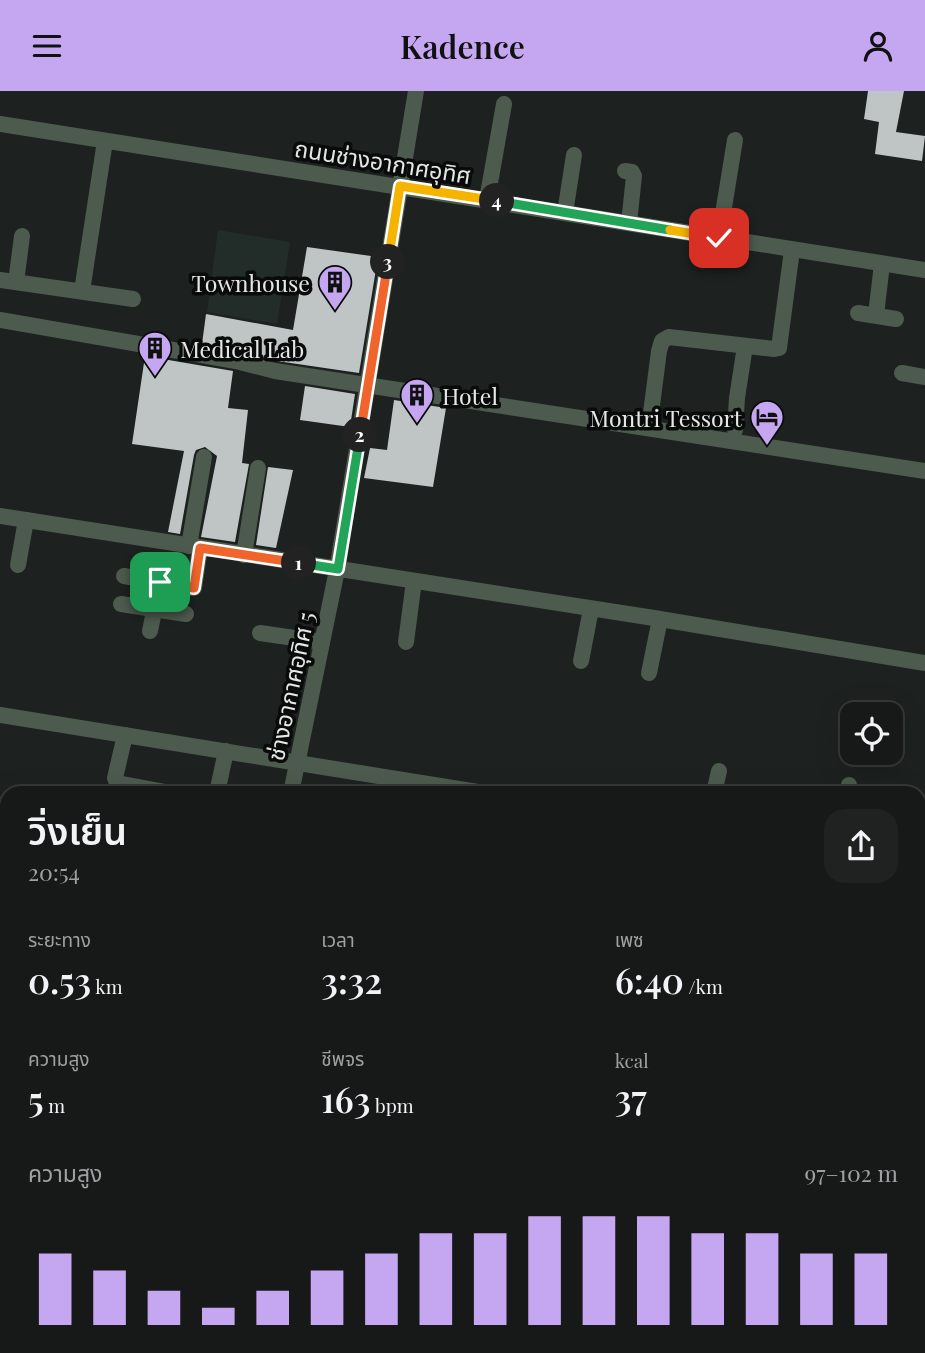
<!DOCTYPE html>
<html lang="th">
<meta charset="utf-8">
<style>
body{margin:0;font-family:"Playfair Display","Noto Sans Thai",serif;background:#1f2221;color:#f1f3f6;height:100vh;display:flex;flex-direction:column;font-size:26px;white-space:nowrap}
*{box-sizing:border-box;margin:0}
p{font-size:23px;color:#9ea0a2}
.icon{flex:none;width:38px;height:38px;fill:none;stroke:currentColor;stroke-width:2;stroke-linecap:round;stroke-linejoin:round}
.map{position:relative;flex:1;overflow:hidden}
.sheet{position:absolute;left:0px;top:695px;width:926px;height:569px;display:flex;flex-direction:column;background:#161918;border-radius:21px 21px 0 0;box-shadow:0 7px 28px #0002,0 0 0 2px #353837}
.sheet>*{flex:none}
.buttons{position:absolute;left:840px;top:611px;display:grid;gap:14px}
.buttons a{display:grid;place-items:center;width:63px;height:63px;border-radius:14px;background:#161918;box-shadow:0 7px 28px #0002,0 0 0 2px #353837;font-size:35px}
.pin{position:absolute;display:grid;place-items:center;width:60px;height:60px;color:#fff;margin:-30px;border-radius:14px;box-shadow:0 4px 10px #0006}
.km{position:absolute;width:35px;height:35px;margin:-18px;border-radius:50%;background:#222;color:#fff;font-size:19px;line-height:35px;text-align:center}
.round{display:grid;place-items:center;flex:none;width:74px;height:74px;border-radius:21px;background:#1f2221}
.overview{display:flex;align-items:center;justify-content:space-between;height:119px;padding:0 28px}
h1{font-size:38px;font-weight:600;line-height:52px}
.figures{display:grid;grid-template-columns:repeat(3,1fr);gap:10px;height:119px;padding:7px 28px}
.figures div{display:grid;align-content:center}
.figures b{font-size:35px;font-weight:600}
.figures small{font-size:19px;font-weight:400}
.figures p{font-size:19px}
.chart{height:196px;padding:14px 28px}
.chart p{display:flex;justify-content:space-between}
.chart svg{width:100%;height:126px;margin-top:7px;stroke:#c5a6f0;stroke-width:6}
header{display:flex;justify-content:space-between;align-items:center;height:91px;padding:0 28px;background:#c5a6f0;color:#111;font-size:32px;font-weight:600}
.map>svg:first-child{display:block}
</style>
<header><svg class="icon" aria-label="menu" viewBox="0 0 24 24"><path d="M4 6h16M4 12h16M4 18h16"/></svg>Kadence<svg class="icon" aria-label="person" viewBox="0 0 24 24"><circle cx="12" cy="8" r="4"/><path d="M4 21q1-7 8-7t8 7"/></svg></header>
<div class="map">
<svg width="925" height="1262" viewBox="0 0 925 1262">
<rect width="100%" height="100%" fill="#1d2120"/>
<path fill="#222d2a" d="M218 139 290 151 277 233 207 221Z"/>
<g fill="#2f3919">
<path d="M0 1040 7 1041V1179L0 1178Z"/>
<path d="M919 1193 925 1194 919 1251Z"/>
<path d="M253 1257H252H394L393 1262H283Z"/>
<path d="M448 1257V1256L918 1257 917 1262H448Z"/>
</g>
<g fill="#bfc4c4">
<path d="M868 0H904L896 41 925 45 922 70 875 63 879 31 864 28Z"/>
<path d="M307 156 378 166 359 282 277 270 202 253 206 223 293 239Z"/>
<path d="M145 265 233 280 228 317 248 319 242 372 249 373 235 451 201 446 217 365 205 356 196 359 194 364 180 443 168 441 184 360 132 353Z"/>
<path d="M305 295 355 303 350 336 300 329Z"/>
<path d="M394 309 446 317 433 396 364 387 370 357 387 359Z"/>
<path d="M268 376 293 379 276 457 256 454Z"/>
</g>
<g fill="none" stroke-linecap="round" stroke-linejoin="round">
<g stroke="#4d5a4e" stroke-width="16">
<path d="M0 33 925 179"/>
<path d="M625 80 632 81 634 85 629 132"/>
<path d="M487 109 504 13"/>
<path d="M565 122 574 64"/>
<path d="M719 147 735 49"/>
<path d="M0 189 133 208"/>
<path d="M16 191 22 145"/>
<path d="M82 200 105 50"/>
<path d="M858 222 896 228"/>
<path d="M876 224 882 173"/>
<path d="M0 229 236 270 275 280 925 380"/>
<path d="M902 282 925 286"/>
<path d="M651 322 659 260 662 250 669 246 774 258 779 257 792 159"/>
<path d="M735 339 737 307 745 255"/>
<path d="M0 425 654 527 925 572"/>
<path d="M189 455 204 366"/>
<path d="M244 464 258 377"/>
<path d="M18 474 26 429"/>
<path d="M124 485 194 497 200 457"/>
<path d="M121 513 186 523"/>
<path d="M150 540 160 491"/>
<path d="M260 542 322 551"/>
<path d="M406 551 414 490"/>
<path d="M581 570 591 518"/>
<path d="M649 582 660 528"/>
<path d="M0 624 484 702"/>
<path d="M125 644 115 687 117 692 171 702"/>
<path d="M217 702 226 660"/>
<path d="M291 702 337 479 416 0"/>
<path d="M714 702 719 680"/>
<path d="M849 702V694"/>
<path d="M0 718 7 719"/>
<path d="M0 794 7 795"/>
<path d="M919 798 925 772"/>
<path d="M0 862 7 863"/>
<path d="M0 931 7 932"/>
<path d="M0 997 7 998"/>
<path d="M919 1082 925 1083"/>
<path d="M919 1156 925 1157"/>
<path d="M0 1251 6 1211"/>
<path d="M174 1256 207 1262"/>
<path d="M62 1262 63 1256"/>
</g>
</g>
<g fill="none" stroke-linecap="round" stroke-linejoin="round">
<defs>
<path id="split-1" d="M160 491 194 497 200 457 299 472"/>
<path id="split-2" d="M299 472 338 478 360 344"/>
<path id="split-3" d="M360 344 388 171"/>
<path id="split-4" d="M388 171 400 95 497 110"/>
<path id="split-5" d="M497 110 670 139"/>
<path id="split-6" d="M670 139 719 147"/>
</defs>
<use href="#split-1" stroke="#fff" stroke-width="14"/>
<use href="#split-2" stroke="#fff" stroke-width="14"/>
<use href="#split-3" stroke="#fff" stroke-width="14"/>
<use href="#split-4" stroke="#fff" stroke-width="14"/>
<use href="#split-5" stroke="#fff" stroke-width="14"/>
<use href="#split-6" stroke="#fff" stroke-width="14"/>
<use href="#split-1" stroke="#f0652b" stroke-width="9"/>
<use href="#split-2" stroke="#22a559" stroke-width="9"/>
<use href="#split-3" stroke="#f0652b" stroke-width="9"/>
<use href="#split-4" stroke="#f5b400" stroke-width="9"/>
<use href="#split-5" stroke="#22a559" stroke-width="9"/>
<use href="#split-6" stroke="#f5b400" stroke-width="9"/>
</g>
<defs>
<symbol id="building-pin" viewBox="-11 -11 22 30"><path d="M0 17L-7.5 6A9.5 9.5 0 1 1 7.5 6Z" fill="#c5a6f0" stroke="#090a0a"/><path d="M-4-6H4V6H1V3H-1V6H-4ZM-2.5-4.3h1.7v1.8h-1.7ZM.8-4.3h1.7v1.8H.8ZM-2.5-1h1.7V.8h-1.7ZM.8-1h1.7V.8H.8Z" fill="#111"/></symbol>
<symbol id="hotel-pin" viewBox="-11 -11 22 30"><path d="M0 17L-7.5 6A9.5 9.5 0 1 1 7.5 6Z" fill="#c5a6f0" stroke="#090a0a"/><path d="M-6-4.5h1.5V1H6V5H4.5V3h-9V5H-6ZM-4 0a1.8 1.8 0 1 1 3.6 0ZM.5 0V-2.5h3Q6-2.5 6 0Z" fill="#111"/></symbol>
</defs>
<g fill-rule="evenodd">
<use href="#building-pin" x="316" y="172" width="38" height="52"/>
<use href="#building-pin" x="136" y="238" width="38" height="52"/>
<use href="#building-pin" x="398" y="285" width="38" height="52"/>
<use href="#hotel-pin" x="748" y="307" width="38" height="52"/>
</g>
<g text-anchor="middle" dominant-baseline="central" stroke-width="7" stroke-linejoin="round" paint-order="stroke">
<g font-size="23" fill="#e4e7e6" stroke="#090a0a">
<text transform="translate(383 70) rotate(9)">ถนนช่างอากาศอุทิศ</text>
<text transform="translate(290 595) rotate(-78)">ช่างอากาศอุทิศ 5</text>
</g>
<g font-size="23" fill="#e4e7e6" stroke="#090a0a" text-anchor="end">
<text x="310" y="191">Townhouse</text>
<text x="180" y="257" text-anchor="start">Medical Lab</text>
<text x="442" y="304" text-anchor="start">Hotel</text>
<text x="742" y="326">Montri Tessort</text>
</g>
</g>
</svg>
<div class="buttons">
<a><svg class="icon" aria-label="locate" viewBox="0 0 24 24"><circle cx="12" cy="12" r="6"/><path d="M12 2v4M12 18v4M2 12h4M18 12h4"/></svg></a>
</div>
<div class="pin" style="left:160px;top:491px;background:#1e9e55"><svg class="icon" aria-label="arrive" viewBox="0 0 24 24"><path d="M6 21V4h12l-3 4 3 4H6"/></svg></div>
<div class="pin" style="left:719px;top:147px;background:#d93025"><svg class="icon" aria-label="check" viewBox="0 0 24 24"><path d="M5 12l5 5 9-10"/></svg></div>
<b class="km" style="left:299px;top:472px">1</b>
<b class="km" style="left:360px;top:344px">2</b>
<b class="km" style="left:388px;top:171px">3</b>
<b class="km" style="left:497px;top:110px">4</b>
<section class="sheet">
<div class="overview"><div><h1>วิ่งเย็น</h1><p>20:54</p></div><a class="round"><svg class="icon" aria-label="share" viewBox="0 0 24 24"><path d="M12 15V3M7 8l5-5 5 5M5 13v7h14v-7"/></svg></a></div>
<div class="figures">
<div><p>ระยะทาง</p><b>0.53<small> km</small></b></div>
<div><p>เวลา</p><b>3:32</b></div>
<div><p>เพซ</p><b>6:40<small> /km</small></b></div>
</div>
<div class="figures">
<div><p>ความสูง</p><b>5<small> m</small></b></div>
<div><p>ชีพจร</p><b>163<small> bpm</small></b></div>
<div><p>kcal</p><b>37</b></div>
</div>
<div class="chart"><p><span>ความสูง</span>97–102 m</p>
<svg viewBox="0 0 160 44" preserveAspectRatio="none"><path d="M5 44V19M15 44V25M25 44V32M35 44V38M45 44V32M55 44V25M65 44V19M75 44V12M85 44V12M95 44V6M105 44V6M115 44V6M125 44V12M135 44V12M145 44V19M155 44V19"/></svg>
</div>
</section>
</div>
